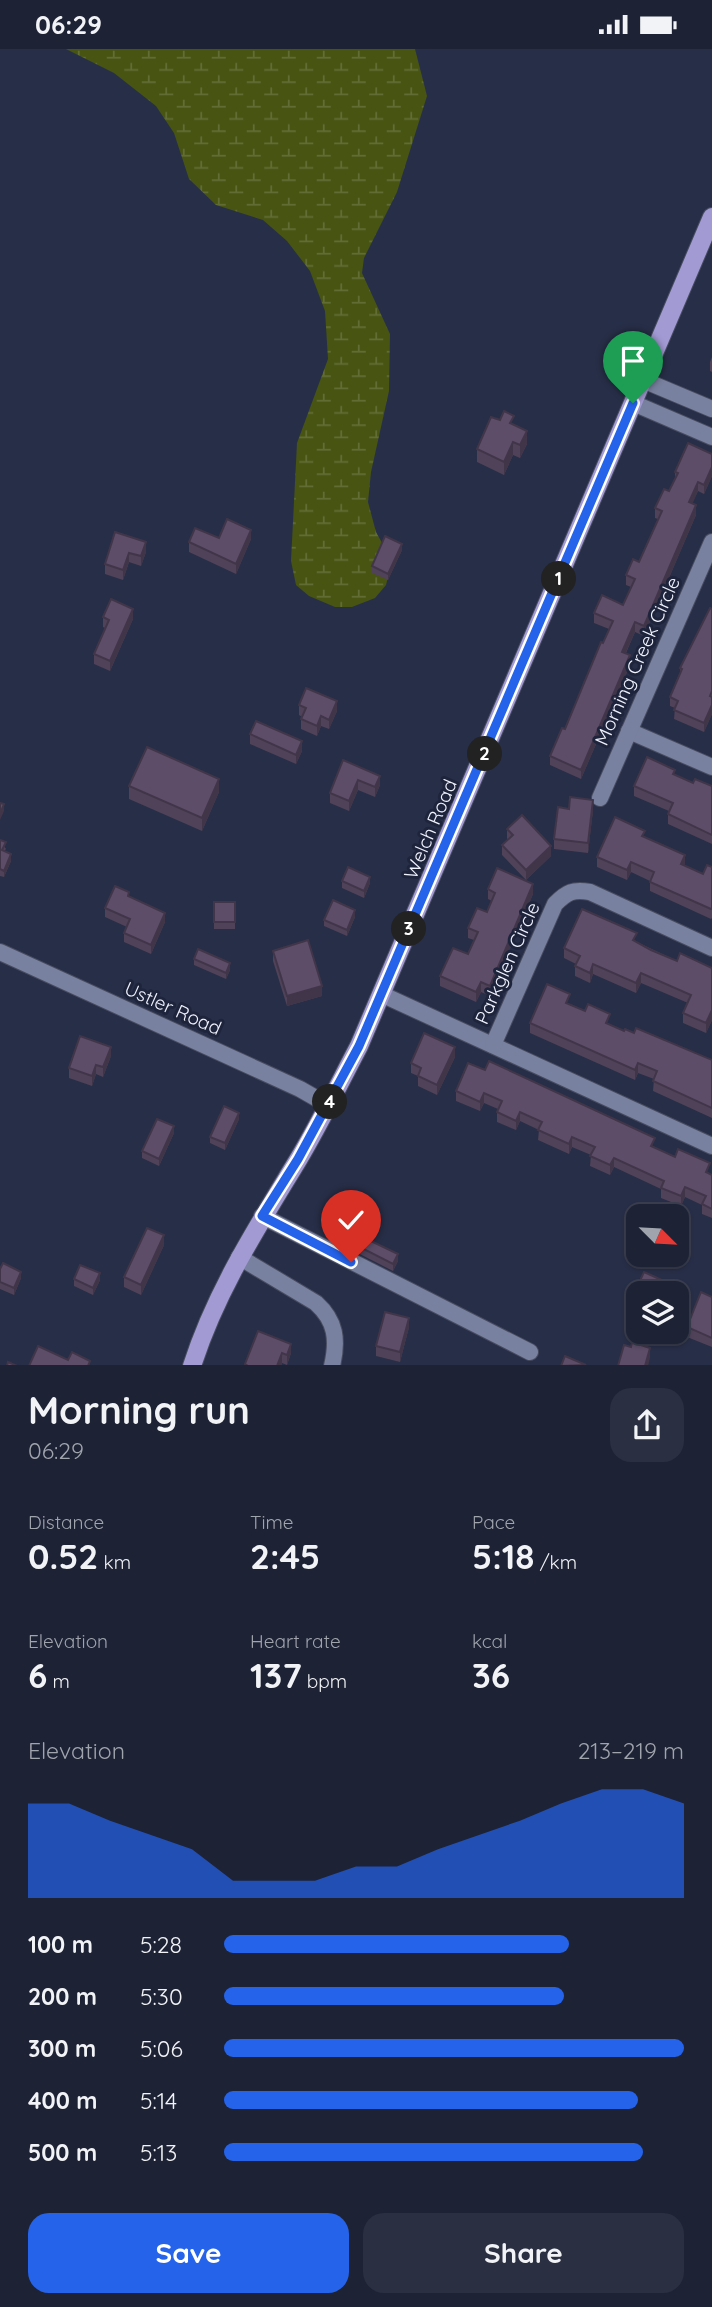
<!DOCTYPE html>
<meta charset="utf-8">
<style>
body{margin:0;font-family:Quicksand,sans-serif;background:#2a2f41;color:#f1f3f6;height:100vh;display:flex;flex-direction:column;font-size:26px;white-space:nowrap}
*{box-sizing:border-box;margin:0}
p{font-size:23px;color:#a0a4ad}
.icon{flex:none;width:38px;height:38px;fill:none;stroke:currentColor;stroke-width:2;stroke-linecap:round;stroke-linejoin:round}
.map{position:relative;height:1316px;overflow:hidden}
.sheet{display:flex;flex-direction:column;background:#1d2235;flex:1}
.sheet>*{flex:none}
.needle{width:46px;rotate:114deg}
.controls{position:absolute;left:626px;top:1155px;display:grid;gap:14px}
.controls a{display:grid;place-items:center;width:63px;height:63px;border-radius:14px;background:#1d2235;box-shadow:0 2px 5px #0004,0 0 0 2px #3b3f50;font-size:35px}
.pin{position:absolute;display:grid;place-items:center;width:60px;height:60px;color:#fff;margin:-72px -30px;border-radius:50% 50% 50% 0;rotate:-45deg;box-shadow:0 0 7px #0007}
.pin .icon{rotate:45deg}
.km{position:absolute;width:35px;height:35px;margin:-18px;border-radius:50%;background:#222;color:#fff;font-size:19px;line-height:35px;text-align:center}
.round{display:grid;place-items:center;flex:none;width:74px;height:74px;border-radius:21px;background:#2a2f41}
.headline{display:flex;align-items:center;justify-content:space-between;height:119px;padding:0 28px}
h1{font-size:38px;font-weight:700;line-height:52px}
.stats{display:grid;grid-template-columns:repeat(3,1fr);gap:10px;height:119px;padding:7px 28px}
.stats div{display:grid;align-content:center}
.stats b{font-size:35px;font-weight:700}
.stats small{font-size:19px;font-weight:400}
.stats p{font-size:19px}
.chart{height:196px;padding:14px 28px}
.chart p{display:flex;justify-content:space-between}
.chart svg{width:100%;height:126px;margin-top:7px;fill:#2563eb;opacity:.7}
.primary-button{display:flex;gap:14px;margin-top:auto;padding:14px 28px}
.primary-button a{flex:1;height:80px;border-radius:21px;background:#2563eb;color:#fff;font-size:28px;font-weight:700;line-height:80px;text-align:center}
.primary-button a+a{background:#2a2f41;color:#f1f3f6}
ul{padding:0 28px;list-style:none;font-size:23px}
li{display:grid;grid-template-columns:112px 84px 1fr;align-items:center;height:52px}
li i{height:18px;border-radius:9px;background:#2563eb}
.status{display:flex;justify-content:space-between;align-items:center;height:49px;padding:0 35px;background:#1d2235;direction:ltr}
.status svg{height:19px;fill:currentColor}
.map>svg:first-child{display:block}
</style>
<div class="status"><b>06:29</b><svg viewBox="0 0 49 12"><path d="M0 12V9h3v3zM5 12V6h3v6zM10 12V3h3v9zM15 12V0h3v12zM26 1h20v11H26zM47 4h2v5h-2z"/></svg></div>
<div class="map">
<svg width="712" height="1317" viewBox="0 0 712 1317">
<defs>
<pattern id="wetland-marsh" width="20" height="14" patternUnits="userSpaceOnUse" patternTransform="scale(1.75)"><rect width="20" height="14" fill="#475412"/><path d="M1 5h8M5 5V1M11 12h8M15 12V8" fill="none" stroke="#626d36"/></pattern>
</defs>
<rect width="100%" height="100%" fill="#272e47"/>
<path fill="url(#wetland-marsh)" d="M66 0H415L427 47 397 143 364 209 362 224 390 285 389 342 371 423 368 453 376 483 392 512 386 536 375 549 352 558H335L309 547 296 536 291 512 297 394 328 310 325 262 310 222 287 192 263 171 216 156 189 130 174 84 156 57 114 24Z"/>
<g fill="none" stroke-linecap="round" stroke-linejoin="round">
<defs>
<g id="minor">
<path d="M643 331 712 360"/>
<path d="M633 354 712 388"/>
<path d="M629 682 712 718"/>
<path d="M600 749 712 493"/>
<path d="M0 903 300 1040 328 1056"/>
<path d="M381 945 712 1097"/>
<path d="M493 996 555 855C567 843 573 840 590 843L712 899"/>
<path d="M262 1167 530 1303"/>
<path d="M239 1208 316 1254C336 1272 338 1291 332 1317"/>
</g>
<path id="major" d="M192 1317C216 1242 258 1177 298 1111 320 1074 339 1035 359 997L712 168"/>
</defs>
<use href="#minor" stroke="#464b5f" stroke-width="18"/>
<use href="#major" stroke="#464b5f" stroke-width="20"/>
<use href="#minor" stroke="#78819f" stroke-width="16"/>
<use href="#major" stroke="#a29ad3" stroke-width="18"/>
</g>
<g fill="#504259">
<path d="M712 308V323L710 322V313Z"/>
<path d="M500 371 514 376 527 395 520 409 513 406 504 426 477 413V400Z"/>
<path d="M712 405V427L704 445 698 442 692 454 696 466 644 587 635 583 626 604 630 616 581 730 550 716V707L565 680 609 580 594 574V564L623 556 631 538 626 536V526L639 513 658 470 655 469V459L669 442 675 430V423Z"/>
<path d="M115 483 146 503 141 517 129 513 123 531 105 525V515Z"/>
<path d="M219 489 251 490 236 525 189 503V493Z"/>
<path d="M402 501 388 531 372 524V517Z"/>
<path d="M712 560V665L704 683 674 670 675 659 670 657V648L680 624V619Z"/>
<path d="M103 568 133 570 110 622 94 615V605L105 579 103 578Z"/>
<path d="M299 656 337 662 329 680 321 677 317 687 301 680V670L302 668 299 666Z"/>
<path d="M250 685 302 702 296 715 250 695Z"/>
<path d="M343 711 380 736 375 748 358 741 349 762 330 754V744Z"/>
<path d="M675 726 693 734 712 737V795L668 775V765L669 762 634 747V737Z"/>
<path d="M129 737 219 743 202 782 129 750Z"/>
<path d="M569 760 593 761 588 804 554 800V790Z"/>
<path d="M507 780 551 807 526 831 502 806V796L508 791 507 789Z"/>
<path d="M645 788 685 816V817L703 825 712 818V869L711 870 650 842V832L631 823 627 831 597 818V808Z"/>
<path d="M0 791 6 800 4 802 11 812 4 828 0 827Z"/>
<path d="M342 832 370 834 364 849 342 839Z"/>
<path d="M488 840 533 845 490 947 481 943 476 953 440 937V927L468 905 474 891 468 889V879L487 863 492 852 488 850Z"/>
<path d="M129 848 165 873 151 905 124 893V884L127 878 105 868V859Z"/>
<rect x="214" y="853" width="21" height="27"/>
<path d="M355 868 347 887 324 877V871Z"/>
<path d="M637 893 677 912 712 919V971L706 984 683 974V964L688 954 641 934 636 944 593 925 590 934 575 927V917L576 915 564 909V899Z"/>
<path d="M273 902 322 947 287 957 273 912Z"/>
<path d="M194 910 230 921 226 930 194 916Z"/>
<path d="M570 956 624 982 634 984 712 1011V1010V1069L653 1042 654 1030 638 1024 635 1031 530 984V974Z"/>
<path d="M111 1007 103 1028 96 1025 92 1037 69 1029V1019Z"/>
<path d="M455 1008 437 1046 418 1037V1027L411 1024V1014Z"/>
<path d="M468 1014 712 1126V1169L702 1165V1156L685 1148 681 1157 661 1149V1140L614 1118 610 1126 590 1117 591 1106 572 1098 569 1105 538 1091 539 1081 520 1072 516 1081 497 1073V1063L498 1060 484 1054 480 1062 456 1052V1042Z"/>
<path d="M239 1070 225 1101 210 1094V1088Z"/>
<path d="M174 1084 159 1117 142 1109V1102Z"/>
<path d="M342 1189 398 1212 393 1222 342 1196Z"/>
<path d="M164 1196 141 1246 124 1238V1228Z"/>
<path d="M0 1220 21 1229 14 1246 0 1240Z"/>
<path d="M644 1223 675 1237V1244H639V1265L631 1261V1251Z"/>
<path d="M74 1230 100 1231 93 1246 74 1237Z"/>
<path d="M712 1248V1298L687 1288V1278Z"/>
<path d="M409 1278 400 1313 376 1307V1297Z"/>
<path d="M258 1282 291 1304 287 1316 282 1314 281 1317H245Z"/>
</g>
<g fill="#413649">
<path d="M527 382V395L520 409V396Z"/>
<path d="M513 393V406L504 426V413Z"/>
<path d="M712 418V427L704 445V436Z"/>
<path d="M698 433V442L689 463V453Z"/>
<path d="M696 456V466L644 587V577Z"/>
<path d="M251 481V490L236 525V515Z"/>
<path d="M146 493V503L141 517V507Z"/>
<path d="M402 495V501L388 531V525Z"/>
<path d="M129 504V513L123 531V521Z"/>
<path d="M133 560V570L110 622V612Z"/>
<path d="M635 573V583L622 612V603Z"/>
<path d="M630 606V616L581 730V721Z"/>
<path d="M337 652V662L329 680V671Z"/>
<path d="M712 656V665L704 683V674Z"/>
<path d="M321 667V677L317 687V677Z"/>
<path d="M302 692V702L296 715V706Z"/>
<path d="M380 727V736L375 748V738Z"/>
<path d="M219 730V743L202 782V769Z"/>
<path d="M358 731V741L349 762V752Z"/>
<path d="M593 751V761L588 804V794Z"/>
<path d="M4 755V762L0 771V765Z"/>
<path d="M551 797V807L526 831V821Z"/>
<path d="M11 805V812L4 828V822Z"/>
<path d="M685 806V816L681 825V815Z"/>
<path d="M631 813V823L627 831V821Z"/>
<path d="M370 828V834L364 849V842Z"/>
<path d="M533 835V845L490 947V937Z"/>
<path d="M355 861V868L347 887V881Z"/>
<path d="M165 864V873L151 905V896Z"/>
<path d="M230 914V921L226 930V924Z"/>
<path d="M593 915V925L590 934V924Z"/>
<path d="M641 924V934L636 944V934Z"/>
<path d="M481 933V943L476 953V943Z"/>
<path d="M322 937V947L287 957V947Z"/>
<path d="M712 961V971L706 984V974Z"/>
<path d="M111 998V1007L103 1028V1018Z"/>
<path d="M455 998V1008L437 1046V1036Z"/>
<path d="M638 1014V1024L635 1031V1021Z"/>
<path d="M96 1016V1025L92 1037V1027Z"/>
<path d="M484 1044V1054L480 1062V1053Z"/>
<path d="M520 1063V1072L516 1081V1072Z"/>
<path d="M239 1064V1070L225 1101V1094Z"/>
<path d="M174 1077V1084L159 1117V1110Z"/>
<path d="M572 1088V1098L569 1105V1095Z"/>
<path d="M614 1109V1118L610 1126V1116Z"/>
<path d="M685 1138V1148L681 1157V1147Z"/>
<path d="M164 1186V1196L141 1246V1236Z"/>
<path d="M398 1205V1212L393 1222V1215Z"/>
<path d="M21 1223V1229L14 1246V1239Z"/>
<path d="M100 1224V1231L93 1246V1239Z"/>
<path d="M409 1269V1278L400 1313V1303Z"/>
<path d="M291 1295V1304L287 1316V1306Z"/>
<path d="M650 1299V1309L648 1317H645Z"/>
<path d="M282 1304V1314L281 1317H277Z"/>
</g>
<g fill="#5d4d68" stroke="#413649" stroke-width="2">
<path d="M504 362 514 367 510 374 527 382 520 396 513 393 504 413 477 400 491 368 500 371Z"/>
<path d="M688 394 712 405V418L704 436 698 433 689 453 696 456 644 577 635 573 622 603 630 606 581 721 550 707 562 679 565 680 601 593 603 594 613 572 594 564 602 546 623 556 635 530 626 526 633 510 639 513 662 462 655 459 664 440 669 442 678 424 675 423Z"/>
<path d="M227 470 251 481 236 515 189 493 195 479 219 489Z"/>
<path d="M115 483 146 493 141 507 129 504 123 521 105 515Z"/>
<path d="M385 487 402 495 388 525 372 517Z"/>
<path d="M111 550 133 560 110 612 94 605 109 571 103 568Z"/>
<path d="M710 559 712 560V642L710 647 712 648V656L704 674 674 661 678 652 670 648 682 620 680 619Z"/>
<path d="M306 639 337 652 329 671 321 667 317 677 301 670 306 659 299 656Z"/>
<path d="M256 672 302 692 296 706 250 685Z"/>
<path d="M147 698 219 730 202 769 129 737Z"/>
<path d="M647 708 675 721 673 725 693 734 695 730 712 737V786L668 765 673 754 634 737Z"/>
<path d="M343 711 380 727 375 738 358 731 349 752 330 744Z"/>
<path d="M570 748 593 751 588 794 554 790 558 758 569 760Z"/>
<path d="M0 754 4 755 0 765Z"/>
<path d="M522 766 551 797 526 821 502 796 513 786 507 780Z"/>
<path d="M615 768 645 782 642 787 685 806 681 815 703 825 707 816 712 818V859L711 860 650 833 654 823 631 813 627 821 597 808Z"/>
<path d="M0 791 6 793 2 801 11 805 4 822 0 820Z"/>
<path d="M348 818 370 828 364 842 342 832Z"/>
<path d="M497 819 533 835 490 937 481 933 476 943 440 927 453 899 468 905 478 883 468 879 477 859 487 863 495 844 488 840Z"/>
<path d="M115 837 129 843 128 847 165 864 151 896 124 884 130 870 105 859Z"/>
<path d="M333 851 355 861 347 881 324 871Z"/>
<rect x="214" y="853" width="21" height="20"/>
<path d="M582 860 637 884 633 891 651 901 677 912 680 904 712 919V961L706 974 683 964 691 946 641 924 636 934 593 915 590 924 575 917 580 907 564 899Z"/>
<path d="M308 891 322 937 287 947 273 902Z"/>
<path d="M198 900 230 914 226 924 194 910Z"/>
<path d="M547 935 570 945 566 954 585 962 588 955 610 965 606 974 624 982 625 980 634 984 636 979 712 1011V1010V1059L653 1032 657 1022 638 1014 635 1021 530 974Z"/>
<path d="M424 984 455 998 437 1036 418 1027 421 1019 411 1014Z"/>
<path d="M80 987 111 998 103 1018 96 1016 92 1027 69 1019Z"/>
<path d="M489 1012 655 1089 651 1097 675 1108 678 1100 710 1114 706 1123 712 1126V1160L702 1155 706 1147 685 1138 681 1147 661 1139 664 1132 614 1109 610 1116 590 1107 595 1098 572 1088 569 1095 538 1081 542 1073 520 1063 516 1072 497 1063 502 1052 484 1044 480 1053 456 1042 468 1014 485 1021Z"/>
<path d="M224 1057 239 1064 225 1094 210 1088Z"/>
<path d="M157 1070 174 1077 159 1110 142 1102Z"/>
<path d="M147 1179 164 1186 141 1236 124 1228Z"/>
<path d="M346 1180 398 1205 393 1215 342 1189Z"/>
<path d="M3 1214 21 1223 14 1239 0 1233V1220Z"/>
<path d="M80 1216 100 1224 93 1239 74 1230Z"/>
<path d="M644 1223 675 1237 671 1244H639V1255L631 1251Z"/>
<path d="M701 1243 712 1248V1289L687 1278Z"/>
<path d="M385 1263 409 1269 400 1303 376 1297Z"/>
<path d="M258 1282 291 1295 287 1306 282 1304 277 1317H248L245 1315Z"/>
<path d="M632 1293 650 1299 645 1317H618L624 1296 631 1298Z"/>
<path d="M38 1297 68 1311 72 1303 90 1312 88 1317H29Z"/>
<path d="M565 1307 586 1316 561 1317Z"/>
<path d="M8 1313 17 1317H7Z"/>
</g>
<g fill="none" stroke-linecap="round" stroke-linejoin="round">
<defs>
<path id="route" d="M351 1213 262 1167 298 1110 359 997 633 354"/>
</defs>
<use href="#route" stroke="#fff" stroke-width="14"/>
<use href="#route" stroke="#2563eb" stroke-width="9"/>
</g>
<g text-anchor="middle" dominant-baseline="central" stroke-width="6" stroke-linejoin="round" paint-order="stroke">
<g font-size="19" fill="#f1f4fe" stroke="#1e243c">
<text transform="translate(637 612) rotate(-66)">Morning Creek Circle</text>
<text transform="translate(430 780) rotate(-67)">Welch Road</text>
<text transform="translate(507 914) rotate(-66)">Parkglen Circle</text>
<text transform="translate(173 959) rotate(24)">Ustler Road</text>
</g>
</g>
</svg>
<div class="controls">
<a><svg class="needle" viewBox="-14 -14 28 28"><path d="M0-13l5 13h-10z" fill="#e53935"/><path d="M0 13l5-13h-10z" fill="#a0a4ad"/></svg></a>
<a><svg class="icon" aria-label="layers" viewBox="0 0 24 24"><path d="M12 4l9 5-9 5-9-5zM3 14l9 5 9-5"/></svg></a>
</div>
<div class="pin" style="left:633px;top:354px;background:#1e9e55"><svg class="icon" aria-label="arrive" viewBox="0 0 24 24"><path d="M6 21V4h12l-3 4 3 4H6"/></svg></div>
<div class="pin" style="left:351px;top:1213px;background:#d93025"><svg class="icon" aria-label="check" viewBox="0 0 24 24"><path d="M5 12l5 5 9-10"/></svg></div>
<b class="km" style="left:559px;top:530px">1</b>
<b class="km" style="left:485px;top:705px">2</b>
<b class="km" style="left:409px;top:880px">3</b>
<b class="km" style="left:330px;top:1053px">4</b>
</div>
<section class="sheet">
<div class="headline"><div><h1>Morning run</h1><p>06:29</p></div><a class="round"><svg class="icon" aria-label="share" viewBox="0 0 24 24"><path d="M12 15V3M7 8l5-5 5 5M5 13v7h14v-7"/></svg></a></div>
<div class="stats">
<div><p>Distance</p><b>0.52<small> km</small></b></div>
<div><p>Time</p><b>2:45</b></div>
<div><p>Pace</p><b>5:18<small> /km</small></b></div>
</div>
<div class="stats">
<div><p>Elevation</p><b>6<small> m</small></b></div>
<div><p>Heart rate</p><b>137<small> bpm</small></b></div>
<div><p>kcal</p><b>36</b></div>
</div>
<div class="chart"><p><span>Elevation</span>213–219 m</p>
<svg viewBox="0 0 160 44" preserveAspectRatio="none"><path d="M0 44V11L10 11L20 17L30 22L40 27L50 38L60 38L70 38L80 33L90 33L100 27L110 22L120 17L130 11L140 6L150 6L160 11V44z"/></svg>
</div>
<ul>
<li><b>100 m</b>5:28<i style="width:75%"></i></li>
<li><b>200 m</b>5:30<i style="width:74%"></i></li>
<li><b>300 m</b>5:06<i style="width:100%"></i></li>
<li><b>400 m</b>5:14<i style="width:90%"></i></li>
<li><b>500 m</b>5:13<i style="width:91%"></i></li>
</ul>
<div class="primary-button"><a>Save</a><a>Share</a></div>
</section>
